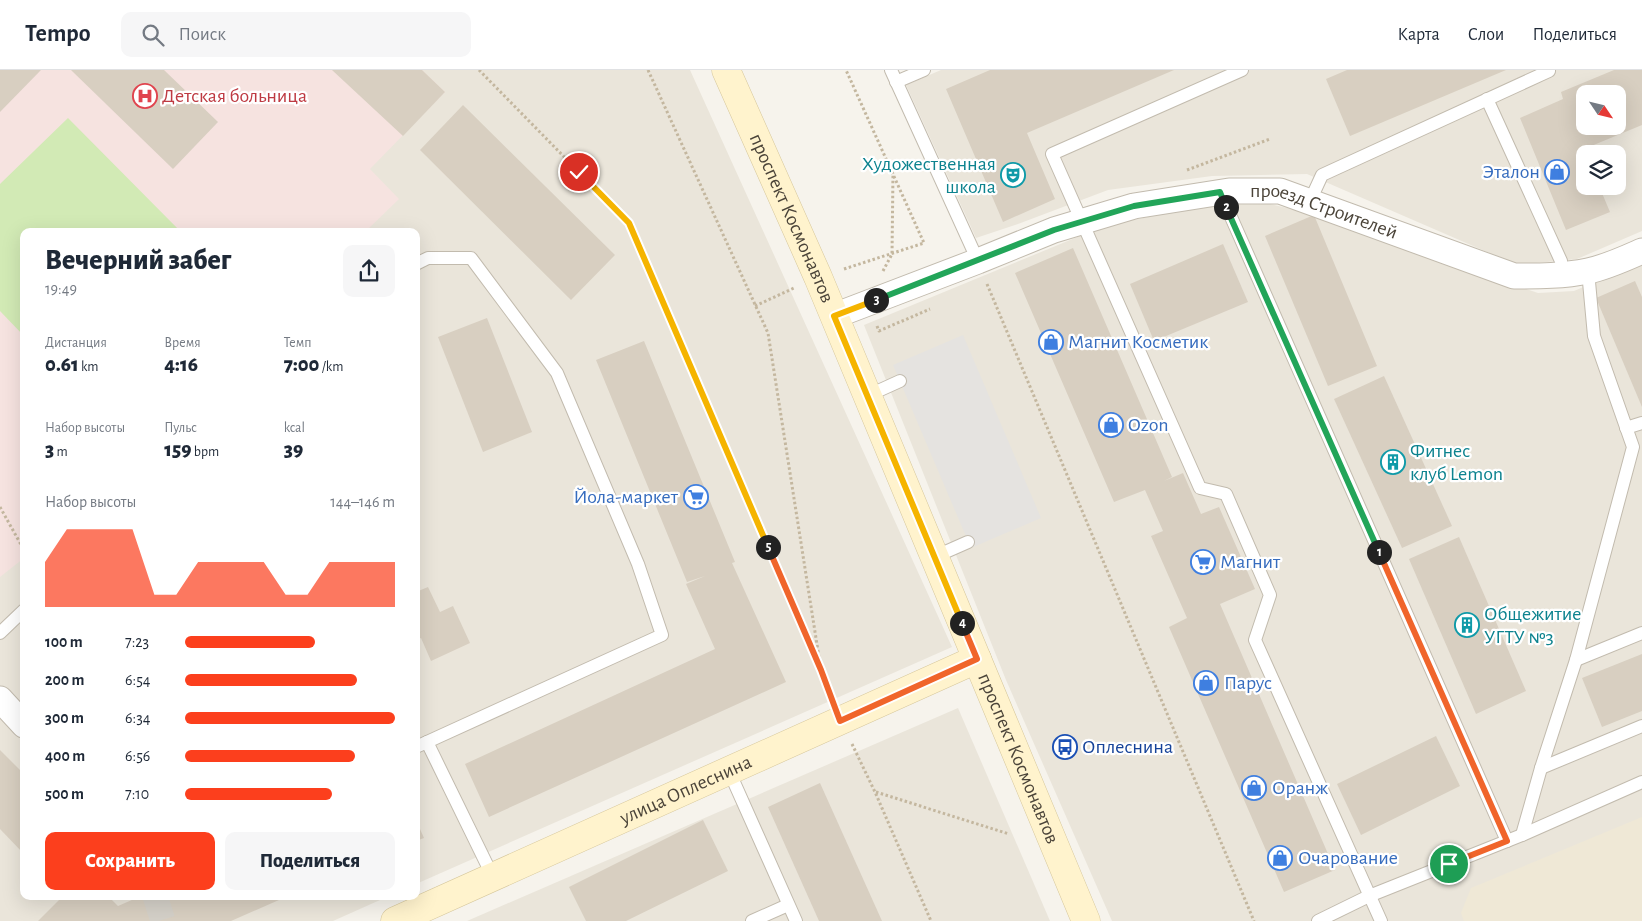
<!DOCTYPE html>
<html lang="ru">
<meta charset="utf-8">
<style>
body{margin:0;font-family:"Alegreya Sans",sans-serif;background:#f6f6f7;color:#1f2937;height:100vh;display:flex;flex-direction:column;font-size:19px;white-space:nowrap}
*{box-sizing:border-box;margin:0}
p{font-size:16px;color:#747a83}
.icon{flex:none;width:28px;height:28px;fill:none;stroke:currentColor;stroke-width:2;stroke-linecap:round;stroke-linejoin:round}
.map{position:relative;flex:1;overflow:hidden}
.side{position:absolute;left:20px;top:158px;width:400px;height:672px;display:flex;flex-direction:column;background:#fff;border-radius:10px;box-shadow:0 5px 20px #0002}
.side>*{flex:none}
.needle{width:32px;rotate:125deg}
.controls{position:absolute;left:1576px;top:15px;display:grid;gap:10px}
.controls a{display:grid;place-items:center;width:50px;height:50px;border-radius:10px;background:#fff;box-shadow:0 5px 20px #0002;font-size:25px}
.pin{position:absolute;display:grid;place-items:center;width:42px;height:42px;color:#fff;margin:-21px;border:2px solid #fff;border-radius:50%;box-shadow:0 1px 5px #0007}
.km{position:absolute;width:25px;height:25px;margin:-12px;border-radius:50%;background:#222;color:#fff;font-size:14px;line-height:25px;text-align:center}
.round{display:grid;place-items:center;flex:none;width:52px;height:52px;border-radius:10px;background:#f6f6f7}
.overview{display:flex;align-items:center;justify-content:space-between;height:85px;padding:0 25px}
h1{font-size:28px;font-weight:800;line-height:38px}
.figures{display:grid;grid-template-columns:repeat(3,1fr);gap:8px;height:85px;padding:5px 25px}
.figures div{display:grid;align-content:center}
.figures b{font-size:21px;font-weight:800}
.figures small{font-size:14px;font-weight:400}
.figures p{font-size:14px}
.chart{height:140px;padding:10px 25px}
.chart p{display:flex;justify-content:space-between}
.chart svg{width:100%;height:90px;margin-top:5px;fill:#fc3f1d;opacity:.7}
.cta{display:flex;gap:10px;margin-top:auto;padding:10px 25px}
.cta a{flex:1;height:58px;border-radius:10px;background:#fc3f1d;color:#fff;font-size:20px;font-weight:800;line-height:58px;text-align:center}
.cta a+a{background:#f6f6f7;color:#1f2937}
ul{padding:0 25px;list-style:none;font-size:16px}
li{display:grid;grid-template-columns:80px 60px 1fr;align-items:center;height:38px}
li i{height:12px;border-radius:6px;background:#fc3f1d}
header{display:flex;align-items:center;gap:30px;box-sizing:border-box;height:70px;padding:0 25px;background:#fff;border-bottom:1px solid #e0e1e3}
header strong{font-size:24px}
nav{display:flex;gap:28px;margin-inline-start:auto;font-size:18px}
.search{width:350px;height:45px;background:#f6f6f7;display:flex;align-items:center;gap:12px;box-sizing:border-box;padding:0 18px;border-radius:10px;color:#747a83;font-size:19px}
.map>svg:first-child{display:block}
</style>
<header>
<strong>Tempo</strong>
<div class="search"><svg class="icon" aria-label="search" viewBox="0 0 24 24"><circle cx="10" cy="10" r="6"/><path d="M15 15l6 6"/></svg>Поиск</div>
<nav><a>Карта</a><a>Слои</a><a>Поделиться</a></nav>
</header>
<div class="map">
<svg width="1642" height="851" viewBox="0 0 1642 851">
<rect width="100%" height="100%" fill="#f6f3ec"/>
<g fill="#eae5da" fill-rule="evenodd">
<path d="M0 0H690L952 577 416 814V161H24V826H389L333 851H0Z"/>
<path d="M941 0H1642V161L1577 189 1517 195 1307 104 1212 106 1108 120 1018 154 976 168 906 15ZM1585 24H1618V56H1585ZM1585 84H1618V116H1585Z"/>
<path d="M1270 134 1296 140 1538 223 1574 221 1642 192V851H1112L1006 610 864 255 1104 156 1207 135Z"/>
<path d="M958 638 1050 851H467Z"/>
</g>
<path fill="#efe8d6" d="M1642 747V851H1464L1461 843 1471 818Z"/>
<path fill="#f6e3e0" d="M0 0H422L445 22 370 99 399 129 366 161H24V488L0 507Z"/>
<path fill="#d2eab5" d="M68 48 180 161H24V266L0 241V114Z"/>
<path fill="#e5e3e0" d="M963 265 1041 448 971 478 893 295Z"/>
<g fill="#d8cfc1" fill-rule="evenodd">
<path d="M0 0H41L0 42Z"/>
<path d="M71 0H164L218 52 173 99Z"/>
<path d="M332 0H422L445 22 403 66Z"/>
<path d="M990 0H1174L1027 63 1055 129 1003 152 946 19Z"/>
<path d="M1347 0H1506L1350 66 1326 9Z"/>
<path d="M1614 0H1642V55L1584 79 1586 84 1585 116H1599L1610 142 1566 160 1520 48 1563 29 1561 22ZM1585 24H1618V56H1585Z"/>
<path d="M463 35 615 185 571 230 420 80Z"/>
<path d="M1314 145 1377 296 1328 316 1265 166Z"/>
<path d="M1223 174 1248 232 1154 271 1130 214Z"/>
<path d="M1073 178 1172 407 1164 411 1183 403 1201 444 1219 437 1255 519 1220 534 1335 800 1284 822 1169 557 1187 548 1151 466 1163 461 1145 420 1114 432 1015 203Z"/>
<path d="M1635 211 1642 227V337L1596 228Z"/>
<path d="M487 248 532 362 483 382 438 267Z"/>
<path d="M644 271 735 492 732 493 786 612 489 747 465 694 715 579 686 514 705 506 687 512 596 290Z"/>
<path d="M1384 306 1452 456 1402 478 1334 329Z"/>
<path d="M1459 467 1526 621 1476 644 1409 489Z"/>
<path d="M428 517 440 542 453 536 470 573 431 591 421 568 416 570V522Z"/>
<path d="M1642 584V641L1602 657 1582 608Z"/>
<path d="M1436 666 1460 716 1361 765 1337 714Z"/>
<path d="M0 680 24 704V784L0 759Z"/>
<path d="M820 713 882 851H819L768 737Z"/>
<path d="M416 750 424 768 416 771Z"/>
<path d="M703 750 728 801 626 851H586L569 817Z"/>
<path d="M63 826H108L118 836 141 826H288L231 851H38Z"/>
</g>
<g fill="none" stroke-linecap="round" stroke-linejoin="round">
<path stroke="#d4d0c8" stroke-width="25" stroke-dasharray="25 12" stroke-linecap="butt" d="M155 826 163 851"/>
<defs>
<g id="lane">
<path d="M891 0 978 191"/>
<path d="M1242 0 1052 84 1200 418 1226 424 1270 525 1255 570 1381 851"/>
<path d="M896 12 924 0"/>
<path d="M1487 29 1561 191 1562 204"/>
<path d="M1220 122 1507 771"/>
<path d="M1310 131 1322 105 1549 1"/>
<path d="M416 194 428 188H471L557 303 638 494 662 565 427 672"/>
<path d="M867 326 900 311"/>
<path d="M1626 358 1642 353"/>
<path d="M934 487 968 472"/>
<path d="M0 563 24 540"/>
<path d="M1576 590 1642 563"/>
<path d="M416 677 427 672 493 807"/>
<path d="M1541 698 1642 656"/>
<path d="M729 701 796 851"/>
<path d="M1522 765 1541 698 1576 590 1633 377 1594 266 1588 201"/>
<path d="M752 851 788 835"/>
<path d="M1318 851 1369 826 1522 765 1642 712"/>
</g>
<g id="street">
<path id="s1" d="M834 246 978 191 1054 160 1134 136 1229 121H1280L1514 206C1539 206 1564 206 1588 201 1607 197 1624 189 1642 181"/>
<path d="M0 629 24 655"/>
</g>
<g id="secondary">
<path id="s2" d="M726 0 818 207 1086 851"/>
<path id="s3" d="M395 851 977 589"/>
</g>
</defs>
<use href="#lane" stroke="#c2bbae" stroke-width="14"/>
<use href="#street" stroke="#c2bbae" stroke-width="27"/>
<use href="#secondary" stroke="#d6c79b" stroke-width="29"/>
<g stroke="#c4b79f" stroke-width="3" stroke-dasharray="2.5 2.5" stroke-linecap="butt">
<path d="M479 0 629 153 819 594"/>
<path d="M648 0 768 263 821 600 831 628"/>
<path d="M1187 100 1270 69"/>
<path d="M844 199 924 173 846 0"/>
<path d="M883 201 892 184 893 103"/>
<path d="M987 214 1254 851"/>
<path d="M755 236 794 218"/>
<path d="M877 256 879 261 930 239"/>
<path d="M0 437 24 480"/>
<path d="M852 674 875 722 931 851"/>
<path d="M876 722 1009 764"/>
</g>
<use href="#lane" stroke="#fff" stroke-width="12"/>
<use href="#street" stroke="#fff" stroke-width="25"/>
<use href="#secondary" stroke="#fff3cd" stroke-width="28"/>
</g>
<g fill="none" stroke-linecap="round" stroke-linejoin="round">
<defs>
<path id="split-1" d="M1379 482 1507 771 1449 794"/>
<path id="split-2" d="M1226 137 1379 482"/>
<path id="split-3" d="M876 230 1054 160 1134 136 1220 122 1226 137"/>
<path id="split-4" d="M876 230 834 246 962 553"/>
<path id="split-5" d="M768 477 821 600 840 651 977 589 962 553"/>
<path id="split-6" d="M579 102 629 153 768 477"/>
</defs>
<use href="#split-1" stroke="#fff" stroke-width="10"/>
<use href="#split-2" stroke="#fff" stroke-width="10"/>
<use href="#split-3" stroke="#fff" stroke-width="10"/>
<use href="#split-4" stroke="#fff" stroke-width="10"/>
<use href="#split-5" stroke="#fff" stroke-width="10"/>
<use href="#split-6" stroke="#fff" stroke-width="10"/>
<use href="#split-1" stroke="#f0652b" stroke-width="6"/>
<use href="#split-2" stroke="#22a559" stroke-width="6"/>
<use href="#split-3" stroke="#22a559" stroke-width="6"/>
<use href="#split-4" stroke="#f5b400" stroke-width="6"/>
<use href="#split-5" stroke="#f0652b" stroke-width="6"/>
<use href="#split-6" stroke="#f5b400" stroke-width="6"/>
</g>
<defs>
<symbol id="hospital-ring" viewBox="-11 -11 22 22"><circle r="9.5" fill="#fff" stroke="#e0444e" stroke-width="1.5"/><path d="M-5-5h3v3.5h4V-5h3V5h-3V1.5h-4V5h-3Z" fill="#e0444e"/></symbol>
<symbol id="shop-ring" viewBox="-11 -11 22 22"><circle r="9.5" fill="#fff" stroke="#3f7fe0" stroke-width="1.5"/><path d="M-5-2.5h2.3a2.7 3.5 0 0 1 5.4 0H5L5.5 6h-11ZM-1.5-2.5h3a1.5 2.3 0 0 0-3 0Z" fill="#3f7fe0"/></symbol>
<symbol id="theatre-ring" viewBox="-11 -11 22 22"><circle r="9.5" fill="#fff" stroke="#0f9aa8" stroke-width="1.5"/><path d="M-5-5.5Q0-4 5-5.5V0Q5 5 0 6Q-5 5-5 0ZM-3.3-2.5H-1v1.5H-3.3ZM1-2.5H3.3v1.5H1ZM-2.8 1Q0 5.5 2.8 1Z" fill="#0f9aa8"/></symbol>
<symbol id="building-ring" viewBox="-11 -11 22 22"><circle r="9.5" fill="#fff" stroke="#0f9aa8" stroke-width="1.5"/><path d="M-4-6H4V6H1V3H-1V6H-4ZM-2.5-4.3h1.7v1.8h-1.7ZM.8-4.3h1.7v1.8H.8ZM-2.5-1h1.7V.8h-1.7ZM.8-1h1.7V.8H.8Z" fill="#0f9aa8"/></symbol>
<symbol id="supermarket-ring" viewBox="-11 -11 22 22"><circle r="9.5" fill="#fff" stroke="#3f7fe0" stroke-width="1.5"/><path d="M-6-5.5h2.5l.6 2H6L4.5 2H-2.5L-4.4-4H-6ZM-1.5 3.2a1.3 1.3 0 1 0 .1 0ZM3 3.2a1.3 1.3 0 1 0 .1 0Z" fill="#3f7fe0"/></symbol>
<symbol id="bus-ring" viewBox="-11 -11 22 22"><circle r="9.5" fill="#fff" stroke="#1a4fb4" stroke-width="1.5"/><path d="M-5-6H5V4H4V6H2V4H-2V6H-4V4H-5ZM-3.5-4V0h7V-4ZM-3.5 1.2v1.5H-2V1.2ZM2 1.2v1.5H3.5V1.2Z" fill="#1a4fb4"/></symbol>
</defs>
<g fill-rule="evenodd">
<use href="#hospital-ring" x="131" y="12" width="28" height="28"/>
<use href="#shop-ring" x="1543" y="88" width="28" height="28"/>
<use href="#theatre-ring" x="999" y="91" width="28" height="28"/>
<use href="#shop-ring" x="1037" y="258" width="28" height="28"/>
<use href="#shop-ring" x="1097" y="341" width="28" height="28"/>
<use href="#building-ring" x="1379" y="378" width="28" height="28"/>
<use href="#supermarket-ring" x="682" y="413" width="28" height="28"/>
<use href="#supermarket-ring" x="1189" y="478" width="28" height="28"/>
<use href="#building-ring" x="1453" y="541" width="28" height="28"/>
<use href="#shop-ring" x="1192" y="599" width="28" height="28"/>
<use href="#bus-ring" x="1051" y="663" width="28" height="28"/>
<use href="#shop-ring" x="1240" y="704" width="28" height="28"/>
<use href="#shop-ring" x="1266" y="774" width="28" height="28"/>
</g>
<g text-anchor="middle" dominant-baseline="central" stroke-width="4.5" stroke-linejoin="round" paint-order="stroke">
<g font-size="20" fill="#be3a42" stroke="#fff" text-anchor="start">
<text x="162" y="26">Детская больница</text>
</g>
<g font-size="20" fill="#0d838f" stroke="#fff" text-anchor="start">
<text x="996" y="94" text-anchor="end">Художественная<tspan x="996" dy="23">школа</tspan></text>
<text x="1410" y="381">Фитнес<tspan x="1410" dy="23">клуб Lemon</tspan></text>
<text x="1484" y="544">Общежитие<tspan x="1484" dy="23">УГТУ №3</tspan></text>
</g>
<g font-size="20" fill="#366cbe" stroke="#fff" text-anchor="start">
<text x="1540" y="102" text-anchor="end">Эталон</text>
<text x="1068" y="272">Магнит Косметик</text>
<text x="1128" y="355">Ozon</text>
<text x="678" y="427" text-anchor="end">Йола-маркет</text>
<text x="1220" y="492">Магнит</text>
<text x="1224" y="613">Парус</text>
<text x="1272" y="718">Оранж</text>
<text x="1298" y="788">Очарование</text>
</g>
<g font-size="20" fill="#4b4439" stroke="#fff">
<text stroke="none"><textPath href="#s1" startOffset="514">проезд Строителей</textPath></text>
<text stroke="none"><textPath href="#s2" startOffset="162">проспект Космонавтов</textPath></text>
<text stroke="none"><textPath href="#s2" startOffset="748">проспект Космонавтов</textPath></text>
<text stroke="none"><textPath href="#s3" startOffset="319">улица Оплеснина</textPath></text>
</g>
<g font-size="20" fill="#164399" stroke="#fff" text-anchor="start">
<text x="1082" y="677">Оплеснина</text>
</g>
</g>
</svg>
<div class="controls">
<a><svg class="needle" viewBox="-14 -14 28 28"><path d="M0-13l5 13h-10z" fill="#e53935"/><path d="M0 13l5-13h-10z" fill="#747a83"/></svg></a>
<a><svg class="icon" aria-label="layers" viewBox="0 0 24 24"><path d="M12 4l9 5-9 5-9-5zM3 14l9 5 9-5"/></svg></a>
</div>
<div class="pin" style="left:1449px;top:794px;background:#1e9e55"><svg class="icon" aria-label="arrive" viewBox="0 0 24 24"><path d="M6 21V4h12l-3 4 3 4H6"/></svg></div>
<div class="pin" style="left:579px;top:102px;background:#d93025"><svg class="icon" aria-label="check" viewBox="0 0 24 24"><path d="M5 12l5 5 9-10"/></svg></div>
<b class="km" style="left:1379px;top:482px">1</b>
<b class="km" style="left:1226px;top:137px">2</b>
<b class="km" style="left:876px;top:230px">3</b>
<b class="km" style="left:962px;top:553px">4</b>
<b class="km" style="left:768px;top:477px">5</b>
<section class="side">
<div class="overview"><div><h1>Вечерний забег</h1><p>19:49</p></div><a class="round"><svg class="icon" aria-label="share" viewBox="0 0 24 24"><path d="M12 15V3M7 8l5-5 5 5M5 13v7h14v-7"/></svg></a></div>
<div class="figures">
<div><p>Дистанция</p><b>0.61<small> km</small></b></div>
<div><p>Время</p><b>4:16</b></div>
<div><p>Темп</p><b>7:00<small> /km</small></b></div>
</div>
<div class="figures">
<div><p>Набор высоты</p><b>3<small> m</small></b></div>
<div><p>Пульс</p><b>159<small> bpm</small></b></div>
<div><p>kcal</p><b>39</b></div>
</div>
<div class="chart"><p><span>Набор высоты</span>144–146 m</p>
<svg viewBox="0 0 160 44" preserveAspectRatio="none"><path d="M0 44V22L10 6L20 6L30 6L40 6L50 38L60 38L70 22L80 22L90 22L100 22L110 38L120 38L130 22L140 22L150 22L160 22V44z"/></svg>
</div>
<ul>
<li><b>100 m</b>7:23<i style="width:62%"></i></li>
<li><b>200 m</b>6:54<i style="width:82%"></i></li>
<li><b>300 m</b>6:34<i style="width:100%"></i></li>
<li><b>400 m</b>6:56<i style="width:81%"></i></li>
<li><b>500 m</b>7:10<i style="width:70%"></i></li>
</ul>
<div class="cta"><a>Сохранить</a><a>Поделиться</a></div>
</section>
</div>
